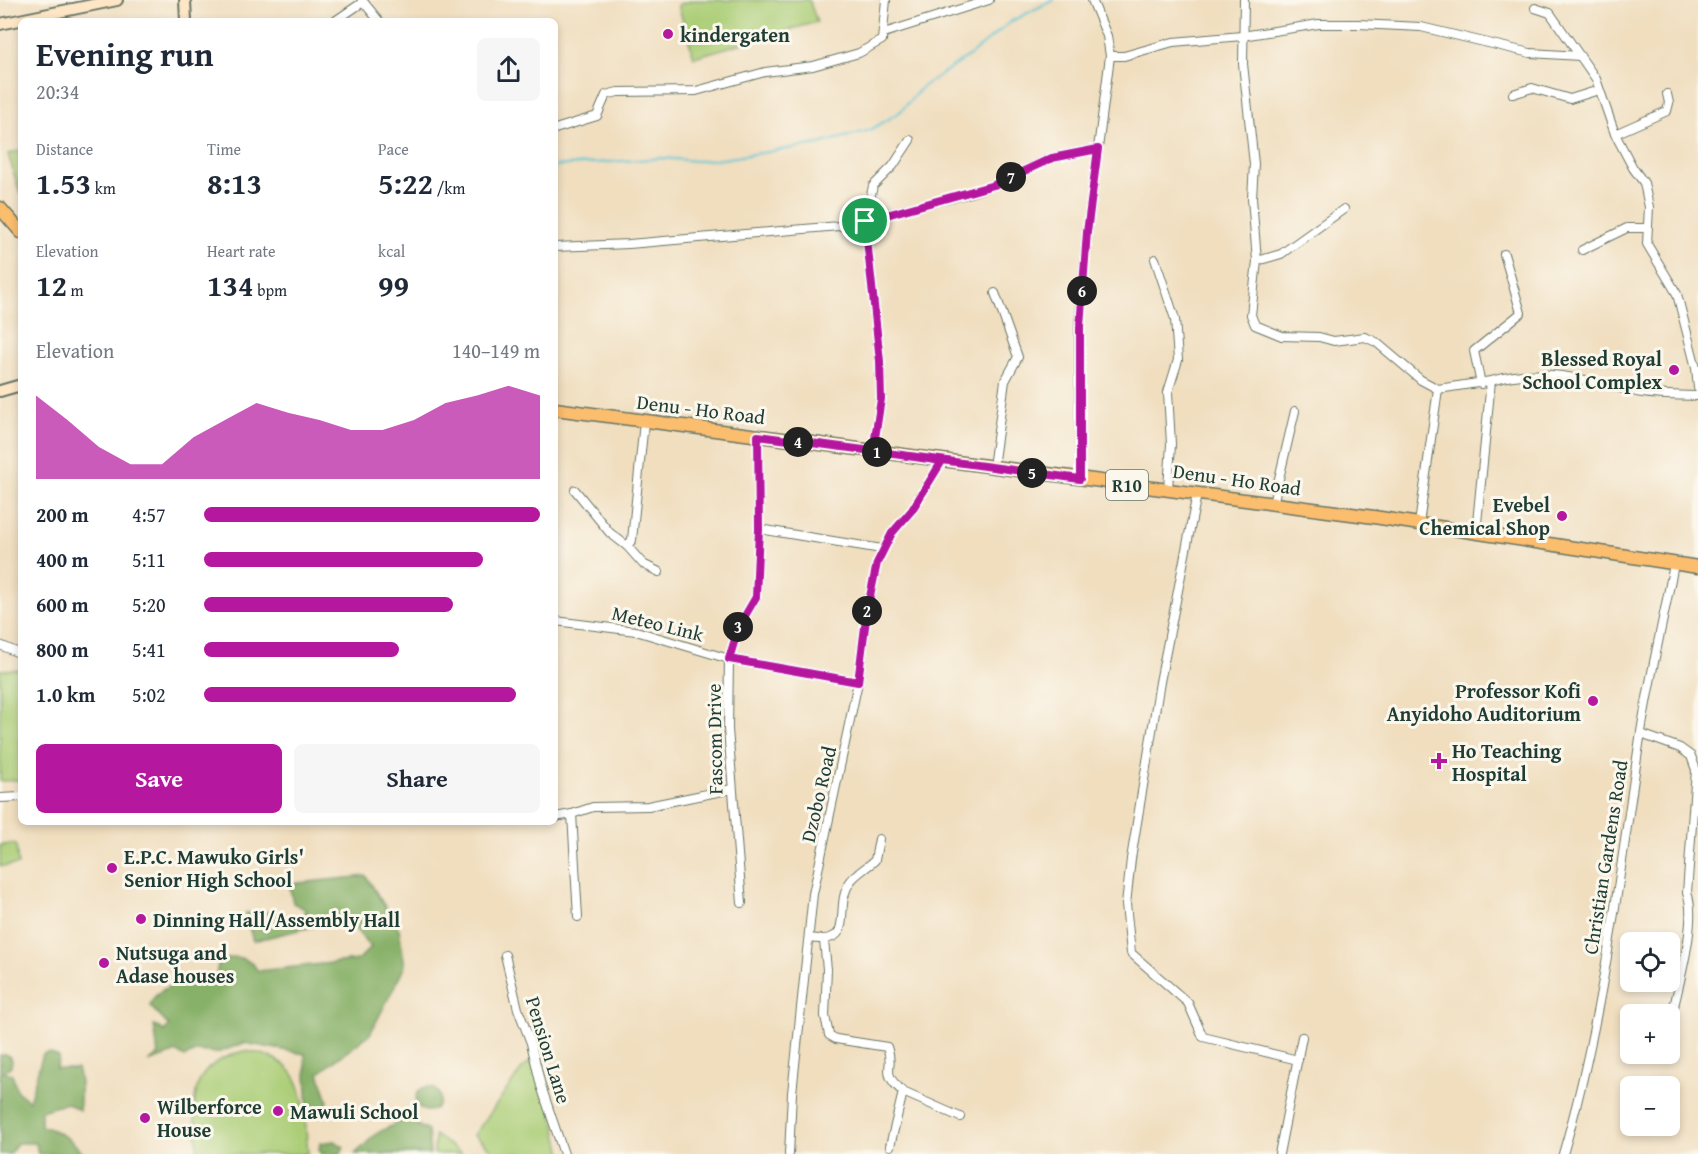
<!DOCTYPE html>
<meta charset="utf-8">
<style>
body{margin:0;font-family:"Gentium Book Plus",serif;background:#f6f6f7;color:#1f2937;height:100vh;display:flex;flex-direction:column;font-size:22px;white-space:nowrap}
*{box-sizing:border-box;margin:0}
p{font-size:20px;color:#747a83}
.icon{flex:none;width:33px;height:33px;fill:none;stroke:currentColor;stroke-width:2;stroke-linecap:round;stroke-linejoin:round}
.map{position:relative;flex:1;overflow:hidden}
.sheet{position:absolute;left:18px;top:18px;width:540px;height:807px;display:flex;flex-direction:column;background:#fff;border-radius:9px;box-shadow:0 3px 9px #0003}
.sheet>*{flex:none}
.buttons{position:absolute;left:1620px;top:932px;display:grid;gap:12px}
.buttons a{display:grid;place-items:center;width:60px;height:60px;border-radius:9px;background:#fff;box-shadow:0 3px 9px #0003;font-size:30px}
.pin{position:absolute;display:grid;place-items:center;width:51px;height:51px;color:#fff;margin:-26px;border:3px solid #fff;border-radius:50%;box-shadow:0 2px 6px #0007}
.km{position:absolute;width:30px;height:30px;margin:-15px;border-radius:50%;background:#222;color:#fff;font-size:16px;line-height:30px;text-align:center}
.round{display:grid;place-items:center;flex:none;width:63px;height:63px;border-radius:9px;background:#f6f6f7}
.overview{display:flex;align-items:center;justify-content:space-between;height:102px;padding:0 18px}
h1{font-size:33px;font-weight:800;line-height:45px}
.metrics{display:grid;grid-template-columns:repeat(3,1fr);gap:9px;height:102px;padding:6px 18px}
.metrics div{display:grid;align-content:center}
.metrics b{font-size:30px;font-weight:800}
.metrics small{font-size:16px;font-weight:400}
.metrics p{font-size:16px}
.chart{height:168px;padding:12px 18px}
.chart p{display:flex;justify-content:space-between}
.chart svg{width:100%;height:108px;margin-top:6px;fill:#b5179e;opacity:.7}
.action{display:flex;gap:12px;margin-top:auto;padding:12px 18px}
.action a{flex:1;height:69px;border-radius:9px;background:#b5179e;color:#fff;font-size:24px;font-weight:800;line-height:69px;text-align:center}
.action a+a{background:#f6f6f7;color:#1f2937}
ul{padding:0 18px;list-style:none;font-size:20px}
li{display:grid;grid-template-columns:96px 72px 1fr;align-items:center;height:45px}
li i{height:15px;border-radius:8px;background:#b5179e}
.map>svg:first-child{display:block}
</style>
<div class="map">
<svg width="1698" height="1154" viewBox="0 0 1698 1154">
<rect width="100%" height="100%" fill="#fbf7ec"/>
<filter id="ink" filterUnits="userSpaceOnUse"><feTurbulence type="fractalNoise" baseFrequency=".0167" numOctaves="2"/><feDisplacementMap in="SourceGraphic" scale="12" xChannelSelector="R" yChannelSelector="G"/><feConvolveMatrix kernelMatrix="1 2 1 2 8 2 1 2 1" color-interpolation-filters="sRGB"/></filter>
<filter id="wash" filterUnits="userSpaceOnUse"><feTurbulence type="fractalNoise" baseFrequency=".008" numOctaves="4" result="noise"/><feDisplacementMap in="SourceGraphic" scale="24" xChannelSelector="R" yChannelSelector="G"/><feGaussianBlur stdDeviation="1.35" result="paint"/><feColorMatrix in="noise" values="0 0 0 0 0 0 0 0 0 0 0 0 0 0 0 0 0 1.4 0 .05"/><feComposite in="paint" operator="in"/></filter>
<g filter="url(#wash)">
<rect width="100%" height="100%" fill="#f0debf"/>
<g fill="#aacd76" stroke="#648555" stroke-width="1.5">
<path d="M693 0H809L817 22 694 57 678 5Z"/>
<path d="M21 150V193H20L8 154Z"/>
<path d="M21 669V780L0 781V670Z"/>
<path d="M16 844 18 865 0 866V845Z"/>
<path d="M244 1051C310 1057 303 1103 308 1154H198C194 1104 183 1066 244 1051Z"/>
<path d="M532 1061 542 1070 562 1154H490L492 1150 474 1135 524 1066Z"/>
<path d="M435 1135 462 1154H434Z"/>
</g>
<g fill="#87b067" stroke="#53764e" stroke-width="1.5">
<path d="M366 876 399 929 405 966 370 1034 319 1073 328 1101 323 1115 308 1110 305 1054 244 1043 217 1053 197 1051 185 1057 177 1052 148 1062 158 1055 154 1025 164 1031 169 1026 150 1006C157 981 195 981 216 978L218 964C232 952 249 957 258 971L358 960 371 947 354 928 332 922 253 941 245 913 273 912 297 921 307 910 293 903 289 884Z"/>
<path d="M49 1053 59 1057 56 1069H77C81 1079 81 1100 79 1110L67 1103 41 1111V1126C58 1131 73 1139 83 1154H38L36 1143H17L10 1154H0V1055H8L12 1060 11 1066 3 1072 12 1074 17 1091 29 1101 43 1054Z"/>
<circle cx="428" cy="1099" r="12"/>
<path d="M413 1115 417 1125 428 1131 430 1154H355L377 1133Z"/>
<path d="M334 1141 344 1147 340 1154H322L319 1150 320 1143Z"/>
</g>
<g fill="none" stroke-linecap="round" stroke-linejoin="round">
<path stroke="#5ac4d5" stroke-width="2" d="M555 166 663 158 696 161 722 159 819 144 870 130 900 112 922 87 970 55 1012 21 1053 0"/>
</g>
</g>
<g filter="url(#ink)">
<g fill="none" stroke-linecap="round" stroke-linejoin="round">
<defs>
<g id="street">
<path d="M362 0 379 21"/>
<path d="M1244 0 1243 64 1254 164 1252 198 1257 261 1251 315 1255 325 1282 336 1319 337 1334 341 1365 337 1376 342 1421 380 1438 389 1491 381"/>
<path d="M1535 8 1550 13 1596 79 1615 134 1633 168 1644 183 1649 207 1647 244 1677 294 1696 368 1698 388"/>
<path d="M335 21 363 2"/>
<path d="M884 33 989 0"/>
<path d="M1110 56H1124L1173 42 1242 36 1319 24H1358L1421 27 1530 53 1580 56"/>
<path d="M1513 94 1532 88 1570 99 1599 90"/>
<path d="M555 129 597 116 606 95 618 92 696 91 765 72 813 66 859 53 882 40 886 0"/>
<path d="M1615 134 1667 111 1669 103 1667 94"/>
<path d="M555 247 629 244 839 226 967 194 994 185 1052 158 1098 149"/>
<path d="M1582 250 1627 228H1646"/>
<path d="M1155 259 1175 319 1178 360 1168 392 1171 444 1168 489"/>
<path d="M1257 261 1281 254 1344 209"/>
<path d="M1481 384 1474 351 1521 313 1504 254"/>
<path d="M873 451 881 399 880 361 865 221 873 186 893 166 910 140"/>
<path d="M993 467 1005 381 1018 357 995 293"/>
<path d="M1080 479 1079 327 1087 233 1110 56 1107 36 1092 0"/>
<path d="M575 490 610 533 627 546 632 540 644 422"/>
<path d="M1197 494 1160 682 1131 859 1126 904 1131 953 1188 1003 1203 1037 1298 1060"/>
<path d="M1273 504 1295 411"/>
<path d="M1419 524 1438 389"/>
<path d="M759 529 882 549"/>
<path d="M1476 533 1491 381C1542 366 1587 380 1637 392 1657 396 1678 395 1698 396"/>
<path d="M627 546 643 564 659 572"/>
<path d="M555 621 636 631 729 659 858 682"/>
<path d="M0 645 21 654"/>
<path d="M1641 734 1680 748 1691 756 1696 770 1687 893C1698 920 1678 986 1672 1016"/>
<path d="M0 798 21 797"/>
<path d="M572 814 593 807 648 806 732 789"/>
<path d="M555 817 572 814 578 917"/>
<path d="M742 903 728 729 729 659 739 626 756 597 759 529 758 436"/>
<path d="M809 938C859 946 832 909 850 882 855 874 868 867 875 860L879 839"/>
<path d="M824 941 827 969 825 1016 829 1035 836 1039 887 1047C896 1069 878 1070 903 1092L890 1146"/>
<path d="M505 955 518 1009 531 1043 541 1086 564 1154"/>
<path d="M903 1092 960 1117"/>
<path d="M789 1154 792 1093 813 894 858 682 867 611 877 563 892 533 912 510 942 461"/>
<path d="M1279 1154 1302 1037"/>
<path d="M1563 1154C1603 1019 1619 877 1640 738 1649 680 1663 622 1674 564"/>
</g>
<g id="secondary">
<path d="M185 0 186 21"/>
<path d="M0 24 117 0"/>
<path d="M0 391 21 385"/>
</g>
<g id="primary">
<path d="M0 208 21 232"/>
<path d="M555 409 1374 517 1698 567"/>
</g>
</defs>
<use href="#street" stroke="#687565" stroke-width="10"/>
<use href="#secondary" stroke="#687565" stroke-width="14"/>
<use href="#primary" stroke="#687565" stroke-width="15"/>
<use href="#street" stroke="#fff" stroke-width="8"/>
<use href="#secondary" stroke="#fde5c5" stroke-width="10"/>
<use href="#primary" stroke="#fbbd6e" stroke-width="12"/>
</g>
</g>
<g fill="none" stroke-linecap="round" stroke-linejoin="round" filter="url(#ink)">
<defs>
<path id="route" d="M865 221 880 361 881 399 873 451 942 461 912 510 892 533 877 563 867 611 858 682 729 659 739 626 756 597 759 529 758 436C865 450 973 464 1080 479V327L1087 232 1098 149 1052 158 994 185 865 221"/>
</defs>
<use href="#route" stroke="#fff" stroke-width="12"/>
<use href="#route" stroke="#b5179e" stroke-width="8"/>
</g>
<g fill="#b5179e" stroke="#fbf7ec" stroke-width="2">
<circle cx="668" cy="34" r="6"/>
<circle cx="1674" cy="370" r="6"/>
<circle cx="1562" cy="516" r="6"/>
<circle cx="1593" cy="701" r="6"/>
<path d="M1436 752h6v6h6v6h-6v6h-6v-6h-6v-6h6z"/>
<circle cx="112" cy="868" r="6"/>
<circle cx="141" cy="919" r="6"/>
<circle cx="104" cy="963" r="6"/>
<circle cx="278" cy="1111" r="6"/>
<circle cx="145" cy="1118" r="6"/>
</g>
<g text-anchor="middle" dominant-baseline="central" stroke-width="6" stroke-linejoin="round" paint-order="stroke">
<rect fill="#fbf7ec" stroke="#61756b" stroke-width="1.5" x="1106" y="470" width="42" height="30" rx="4.5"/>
<g font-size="18" font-weight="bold" fill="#1f3d34">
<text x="1127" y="485">R10</text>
</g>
<g font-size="20" font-weight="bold" fill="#1f3d34" stroke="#fbf7ec" text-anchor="start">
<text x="680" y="34">kindergaten</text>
<text x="1662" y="358" text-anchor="end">Blessed Royal<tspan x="1662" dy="23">School Complex</tspan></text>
<text x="1550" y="504" text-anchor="end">Evebel<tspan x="1550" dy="23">Chemical Shop</tspan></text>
<text x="1581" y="690" text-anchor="end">Professor Kofi<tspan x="1581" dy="23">Anyidoho Auditorium</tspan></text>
<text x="1452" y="750">Ho Teaching<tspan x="1452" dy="23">Hospital</tspan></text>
<text x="124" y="856">E.P.C. Mawuko Girls'<tspan x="124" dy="23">Senior High School</tspan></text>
<text x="153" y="919">Dinning Hall/Assembly Hall</text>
<text x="116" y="952">Nutsuga and<tspan x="116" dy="23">Adase houses</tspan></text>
<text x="157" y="1106">Wilberforce<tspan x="157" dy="23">House</tspan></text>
<text x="290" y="1111">Mawuli School</text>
</g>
<g font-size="20" fill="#1f3d34" stroke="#fbf7ec">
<text transform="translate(701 409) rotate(7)">Denu - Ho Road</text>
<text transform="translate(1237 479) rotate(8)">Denu - Ho Road</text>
<text transform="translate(658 623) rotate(14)">Meteo Link</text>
<text transform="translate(714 739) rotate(-91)">Fascom Drive</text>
<text transform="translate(818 794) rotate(-77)">Dzobo Road</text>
<text transform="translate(1605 857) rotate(-81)">Christian Gardens Road</text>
<text transform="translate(549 1050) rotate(73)">Pension Lane</text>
</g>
</g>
</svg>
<div class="buttons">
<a><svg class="icon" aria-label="locate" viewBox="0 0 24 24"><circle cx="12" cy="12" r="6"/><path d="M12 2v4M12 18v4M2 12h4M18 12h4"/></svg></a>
<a>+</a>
<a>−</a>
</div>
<div class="pin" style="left:865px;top:221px;background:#1e9e55"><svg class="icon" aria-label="arrive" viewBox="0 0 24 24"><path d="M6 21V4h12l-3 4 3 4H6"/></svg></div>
<b class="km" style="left:877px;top:452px">1</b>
<b class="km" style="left:867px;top:611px">2</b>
<b class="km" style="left:738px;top:627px">3</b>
<b class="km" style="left:798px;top:442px">4</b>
<b class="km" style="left:1032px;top:473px">5</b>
<b class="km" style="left:1082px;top:291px">6</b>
<b class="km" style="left:1011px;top:177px">7</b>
<section class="sheet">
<div class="overview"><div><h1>Evening run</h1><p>20:34</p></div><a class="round"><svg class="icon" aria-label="share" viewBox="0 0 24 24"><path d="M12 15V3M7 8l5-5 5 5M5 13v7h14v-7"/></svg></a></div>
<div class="metrics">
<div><p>Distance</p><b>1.53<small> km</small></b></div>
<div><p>Time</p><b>8:13</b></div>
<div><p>Pace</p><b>5:22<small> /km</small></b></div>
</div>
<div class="metrics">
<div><p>Elevation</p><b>12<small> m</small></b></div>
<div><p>Heart rate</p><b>134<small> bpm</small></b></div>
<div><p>kcal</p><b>99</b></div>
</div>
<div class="chart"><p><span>Elevation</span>140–149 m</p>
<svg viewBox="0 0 160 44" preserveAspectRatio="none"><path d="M0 44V10L10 20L20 31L30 38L40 38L50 27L60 20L70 13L80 17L90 20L100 24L110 24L120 20L130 13L140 10L150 6L160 10V44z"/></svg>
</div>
<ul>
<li><b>200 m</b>4:57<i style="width:100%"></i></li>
<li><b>400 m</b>5:11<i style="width:83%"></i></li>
<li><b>600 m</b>5:20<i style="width:74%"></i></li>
<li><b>800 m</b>5:41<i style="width:58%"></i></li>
<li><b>1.0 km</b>5:02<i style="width:93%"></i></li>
</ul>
<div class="action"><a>Save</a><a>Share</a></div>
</section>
</div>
